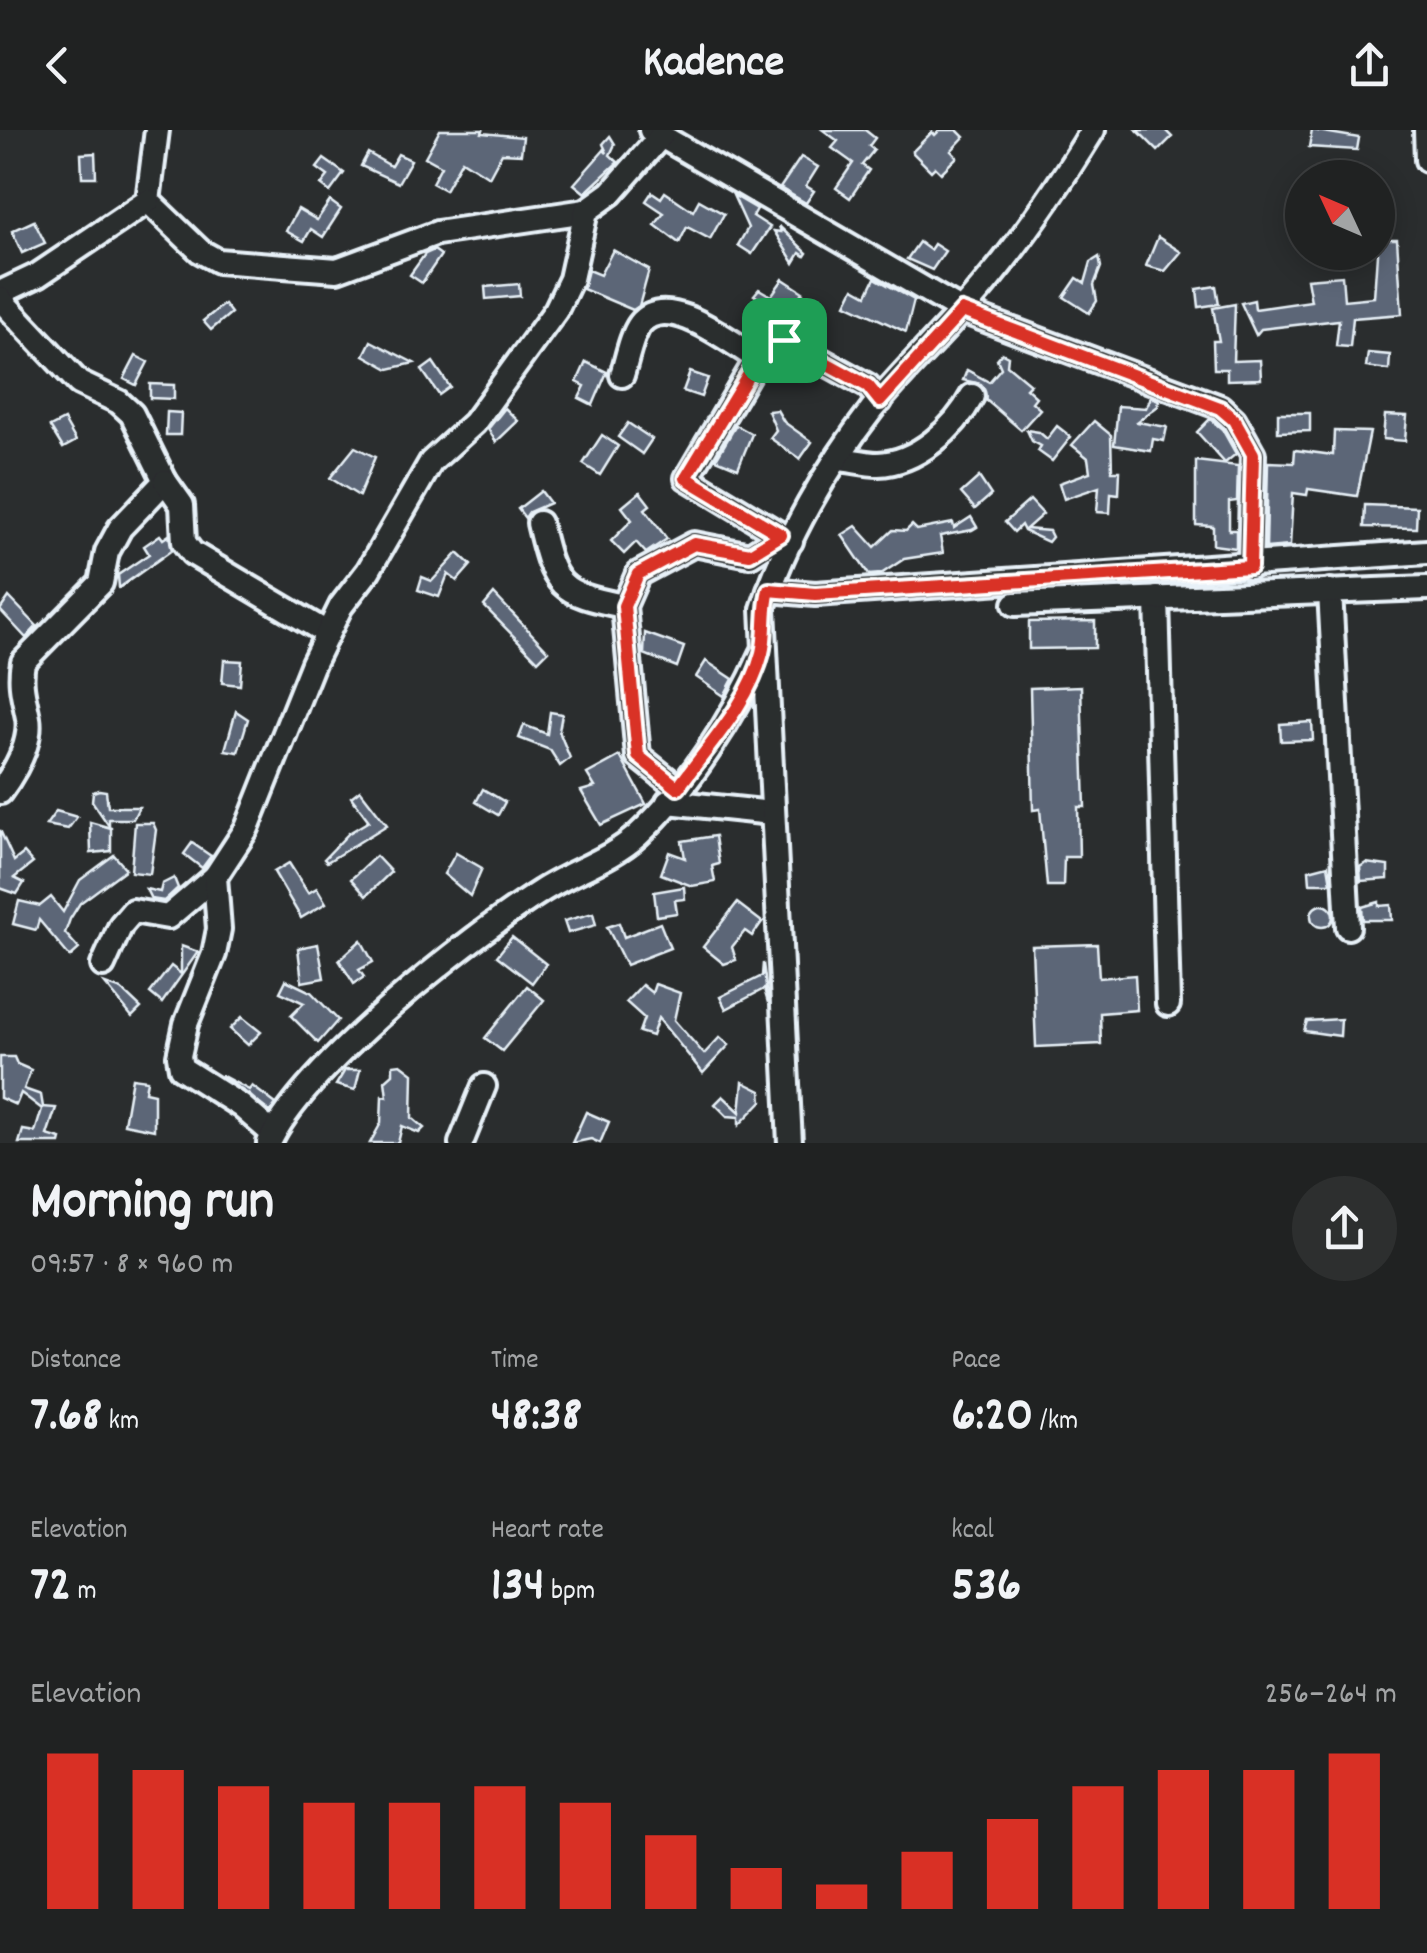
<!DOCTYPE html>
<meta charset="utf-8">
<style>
body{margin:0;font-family:Dekko,sans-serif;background:#2d2f2f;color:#f1f3f6;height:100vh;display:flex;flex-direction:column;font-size:38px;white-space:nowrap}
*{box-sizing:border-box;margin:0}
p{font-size:32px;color:#a2a4a5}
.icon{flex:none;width:55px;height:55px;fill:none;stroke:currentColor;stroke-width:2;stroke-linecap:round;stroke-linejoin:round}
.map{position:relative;height:1013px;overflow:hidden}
.sheet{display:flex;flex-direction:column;background:#202222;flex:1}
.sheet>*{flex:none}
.needle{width:65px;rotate:314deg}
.fabs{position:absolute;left:1285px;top:30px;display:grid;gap:20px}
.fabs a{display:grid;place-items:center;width:110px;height:110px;border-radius:50%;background:#202222;box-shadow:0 5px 25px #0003,0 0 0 2px #3d3f40;font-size:50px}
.pin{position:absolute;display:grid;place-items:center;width:85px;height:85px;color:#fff;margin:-42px;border-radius:20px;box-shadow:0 5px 15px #0006}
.round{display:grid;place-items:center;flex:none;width:105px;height:105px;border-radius:52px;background:#2d2f2f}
.summary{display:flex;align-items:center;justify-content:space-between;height:170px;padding:0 30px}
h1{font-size:55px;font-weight:700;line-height:75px}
.stats{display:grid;grid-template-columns:repeat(3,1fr);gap:15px;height:170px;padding:10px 30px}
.stats div{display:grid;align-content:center}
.stats b{font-size:50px;font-weight:700}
.stats small{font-size:28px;font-weight:400}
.stats p{font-size:28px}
.chart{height:280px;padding:20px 30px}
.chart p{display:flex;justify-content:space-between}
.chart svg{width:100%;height:180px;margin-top:10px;stroke:#d93025;stroke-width:6}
header{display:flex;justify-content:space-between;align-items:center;height:130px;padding:0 30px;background:#202222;font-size:45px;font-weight:700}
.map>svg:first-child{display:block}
</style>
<header><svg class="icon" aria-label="back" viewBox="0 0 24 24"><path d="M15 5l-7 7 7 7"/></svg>Kadence<svg class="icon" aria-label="share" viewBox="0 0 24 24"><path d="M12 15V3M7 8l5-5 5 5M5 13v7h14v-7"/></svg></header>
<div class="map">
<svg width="1427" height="1013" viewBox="0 0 1427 1013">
<rect width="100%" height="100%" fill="#2a2d2e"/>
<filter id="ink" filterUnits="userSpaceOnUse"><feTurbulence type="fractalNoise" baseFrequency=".01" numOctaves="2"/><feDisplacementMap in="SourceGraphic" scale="20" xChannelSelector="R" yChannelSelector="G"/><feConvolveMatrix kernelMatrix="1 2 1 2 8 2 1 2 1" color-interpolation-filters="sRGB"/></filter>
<g filter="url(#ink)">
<g fill="#5c6677" stroke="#e8f1f8" stroke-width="2.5">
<path d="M440 0H483L482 3 523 7 521 24 502 23 489 47 462 30 445 60 432 53 441 36 425 27Z"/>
<path d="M823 0H865L875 8 869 16 874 20 862 35 869 40 850 68 836 58 853 33 832 18 838 11Z"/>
<path d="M940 0H957L964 7 951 21 957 27 941 43 935 37 931 41 912 22 932 2 935 5Z"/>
<path d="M1137 0H1165L1172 7 1158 21Z"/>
<path d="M1312 0 1359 8 1357 20 1309 17Z"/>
<path d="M610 6 615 14 610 25 618 32 585 63 574 54 604 20 607 23 603 14Z"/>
<path d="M95 23 96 47H82L81 24Z"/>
<path d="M368 23 391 36 398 24 411 30 398 53 361 36Z"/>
<path d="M801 27 818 37 806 56 814 61 806 73 780 58Z"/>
<path d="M324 29 344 43 330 62 321 55 328 46 317 38Z"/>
<path d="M652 62 661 68 665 62 693 81 699 70 724 84 710 109 687 97 679 113 655 95 664 83 646 71Z"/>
<path d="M733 65 757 79 753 86 770 97 752 124 738 115 748 98Z"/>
<path d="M330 71 341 79 323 107 311 99 304 111 286 101 298 79 317 90Z"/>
<path d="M34 91 45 113 22 123 12 101Z"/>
<path d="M779 96 807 123 805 126 800 123 794 133 774 101 781 102Z"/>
<path d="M1158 107 1181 122 1165 141 1146 136Z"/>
<path d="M1378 109H1397L1402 184 1353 188 1350 217 1336 216 1339 190 1261 199 1256 205 1241 173 1254 170 1255 179 1311 171 1307 149 1342 146 1344 170 1374 167Z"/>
<path d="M919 112 930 120 934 114 945 121 932 140 907 129Z"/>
<path d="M434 120 441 125 422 153 410 145 425 124Z"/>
<path d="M613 120 649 140 639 176 633 180 583 159 588 140 600 145Z"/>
<path d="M1099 127 1101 137 1094 155 1097 171 1089 183 1064 167 1077 148 1085 153 1091 132Z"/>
<path d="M875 148 914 170 906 202 846 174 854 158 867 165Z"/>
<path d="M783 149 803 162 782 195 777 197 764 188 772 177 754 165 759 159 771 166Z"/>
<path d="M519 154 520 166 486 169 485 157Z"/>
<path d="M1216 156 1219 174 1199 177 1197 159Z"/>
<path d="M224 174 231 183 211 200 203 191Z"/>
<path d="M1235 174 1233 231 1260 230 1261 249 1227 250V239H1214L1213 211H1219L1213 178Z"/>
<path d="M371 211 414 233 389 239 364 225Z"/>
<path d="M1002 223 1008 226 1007 235 1030 254 1026 258 1036 267 1032 272 1040 279 1021 300 986 270 981 254 963 250 967 240 989 252 1001 238 997 229Z"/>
<path d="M1368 223 1390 225 1389 240 1366 237Z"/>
<path d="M136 226 148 232 136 255 124 249Z"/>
<path d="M433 232 450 257 439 265 422 240Z"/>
<path d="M586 232 607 242 593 275 579 268 585 256 577 252Z"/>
<path d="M690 242 708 248 701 267 683 261Z"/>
<path d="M150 254 174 255V269L150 268Z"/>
<path d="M1151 267 1159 270 1158 276 1137 292 1167 297 1164 311 1153 309 1151 321 1114 315 1118 276 1146 278Z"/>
<path d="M505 278 518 291 496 312 488 299Z"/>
<path d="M777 280 784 292 812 312 800 329 770 308 776 300 768 281Z"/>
<path d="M167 282 181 283 180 305H166Z"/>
<path d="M1278 283H1310V301L1278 302Z"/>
<path d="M1385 285 1407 286 1405 311 1383 309Z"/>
<path d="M1210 289 1222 299 1236 324 1225 333 1197 302Z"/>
<path d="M64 290 76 311 63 318 50 297Z"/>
<path d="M1094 291 1111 305 1112 341H1120L1119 364 1111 363 1110 383 1097 382 1099 357 1064 369 1059 353 1090 342 1088 328 1072 315Z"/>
<path d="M628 293 652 309 642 324 618 307Z"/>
<path d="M736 295 752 304 738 338 716 329Z"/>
<path d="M1057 296 1071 307 1052 331 1038 321 1041 316 1032 311 1027 300 1039 302 1047 309Z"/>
<path d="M1334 301 1370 302 1357 366 1308 359 1307 365 1293 363 1290 416 1266 418 1268 332 1294 333 1295 320 1333 325Z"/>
<path d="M602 305 618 316 600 345 583 334Z"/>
<path d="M355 317 375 327 359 366 330 348Z"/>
<path d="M1196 331 1238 336 1237 371 1229 372V400H1236V418L1213 415V396L1196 395Z"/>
<path d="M979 347 991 365 975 379 961 363Z"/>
<path d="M541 361 550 373 529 382 525 388 518 379Z"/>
<path d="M640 362 650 375 645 379 667 409 646 423 636 412 624 424 611 411 632 390 622 377Z"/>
<path d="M1030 370 1043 384 1026 399 1049 401 1052 407 1048 412 1024 401 1021 395 1014 402 1005 392Z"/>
<path d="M1365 375 1417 377 1416 398 1364 397Z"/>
<path d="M971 387 977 397 972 400 940 406 943 423 904 429 881 444 869 445 842 405 856 396 875 417 893 400 906 401 912 395 917 400 953 393 954 398Z"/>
<path d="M160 405 163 409 169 405 172 420 119 458 118 445 149 424 144 416Z"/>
<path d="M458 423 471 435 457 451 448 444 439 467 418 460 422 447 432 451Z"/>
<path d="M494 464 548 521 538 531 484 476Z"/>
<path d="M9 467 37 496 26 508 0 480Z"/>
<path d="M1095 491V518L1029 519V492Z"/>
<path d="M645 503 684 517 677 537 644 524Z"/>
<path d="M224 530 242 531 240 555 222 553Z"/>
<path d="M706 531 733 549 724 566 696 547Z"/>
<path d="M1081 556 1085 677H1078L1079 727H1064L1063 756H1047L1040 679 1033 680 1030 558Z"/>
<path d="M236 581 248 589 238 622 225 620Z"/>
<path d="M550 582 562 584 559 601 570 628 560 636 550 620 519 608 524 595 547 604Z"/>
<path d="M1312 592 1313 610 1281 611 1280 594Z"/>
<path d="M620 626 646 674 601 695 581 661 595 657 587 644Z"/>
<path d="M483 659 505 672 498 685 476 672Z"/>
<path d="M99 660 106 661 108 677H139L133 689H109V696L92 671 93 662Z"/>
<path d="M360 660 387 695 327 732 324 729 349 703 369 691 351 667Z"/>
<path d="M56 681 77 687 68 699 46 695Z"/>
<path d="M90 692 111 698V721L91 723Z"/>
<path d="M135 693H153L156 700 150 744 131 742Z"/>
<path d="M0 700 14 731 24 723 33 733 14 748 24 753 17 764 0 758Z"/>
<path d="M715 706 719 734 712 736 715 752 692 756 661 744 669 722 685 728 682 711Z"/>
<path d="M192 713 211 726 202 738 184 724Z"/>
<path d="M456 723 482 738 470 766 444 744Z"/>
<path d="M114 725 126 739 80 773 70 789 65 803 79 819 70 827 39 790 36 800 13 794 19 771 40 776 51 767 63 782 80 750Z"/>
<path d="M376 726 391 742 366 766 351 749Z"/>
<path d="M289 733 308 763 317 758 326 773 301 788 274 742Z"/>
<path d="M1366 733 1388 736V749L1361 751 1360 737Z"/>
<path d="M1328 735 1331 753H1310L1309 740Z"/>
<path d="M174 748 178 758 164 771 151 769 146 759 160 762 162 754Z"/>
<path d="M684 757 685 769 675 770 677 783 657 786 654 762Z"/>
<path d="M1379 772V776L1391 775 1392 790H1363L1362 777Z"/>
<path d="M737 773 762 792 752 806 745 801 732 817 736 830 724 834 703 817Z"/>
<circle cx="1322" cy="786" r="11"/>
<path d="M593 783 596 795 568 803 564 791Z"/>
<path d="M619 793 624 807 660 793 670 818 626 835 607 797Z"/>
<path d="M512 807 546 834 532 853 497 826Z"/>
<path d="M361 810 373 832 359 840 364 847 354 854 339 830Z"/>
<path d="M318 814 324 848 302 852 298 818Z"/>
<path d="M1097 814 1099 848 1135 845 1137 880 1100 883 1101 914 1036 917 1032 816Z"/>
<path d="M181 816 198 822 162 873 150 863 171 836 181 844Z"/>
<path d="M763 833 768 873 764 859 726 879 720 867 762 846Z"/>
<path d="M286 850 311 862 338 890 318 913 291 886 304 873 280 862Z"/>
<path d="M105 854 122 860 141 878 132 887Z"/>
<path d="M655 854 680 863 674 890 704 924 720 907 729 915 703 943 658 888 652 906 639 902 644 888 626 872 642 855 652 863Z"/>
<path d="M527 856 544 870 502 921 485 908Z"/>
<path d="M242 887 261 902 248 915 230 899Z"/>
<path d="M1341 889 1340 906 1304 901 1307 891Z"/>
<path d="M0 927H14L17 934 31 940 24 959 41 965 43 977 56 978 47 1005 61 1009 60 1013H19L23 1000 35 1002 42 979 21 963 16 975 0 968Z"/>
<path d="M401 934 413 943 412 988 424 998 419 1003 402 996 398 1013H370L381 993 382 966 387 967 385 951 393 944V935Z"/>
<path d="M345 940H360L355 960 336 955Z"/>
<path d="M221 945 249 960 252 956 276 974 270 982Z"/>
<path d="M132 948 147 950 145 962 154 964V1000L124 994Z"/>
<path d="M743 952 761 961 762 971 739 995V987L727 986 715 974 723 966 740 982Z"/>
<path d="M586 982 609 992 600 1013 591 1009 572 1013Z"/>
</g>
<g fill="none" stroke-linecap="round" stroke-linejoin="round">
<defs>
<g id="minor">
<path d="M651 0 962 181 1220 277 1234 290 1253 324 1250 437"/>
<path d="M1426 0 1427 30"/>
<path d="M148 71 200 121 218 131 337 140 437 103 586 81"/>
<path d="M148 71 157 0"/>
<path d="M0 163 38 145 148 71"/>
<path d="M0 169 79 253 119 272 132 284 165 351 120 398 107 422 101 453 23 532C19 554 24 567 28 588 32 613 14 643 0 662"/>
<path d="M622 245C627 230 631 206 640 194 667 160 731 213 758 229"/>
<path d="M839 329C851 330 866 334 878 334 917 333 955 298 972 266"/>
<path d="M165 351 182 375 184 412 192 423 327 503"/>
<path d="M539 393C554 457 558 463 624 476"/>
<path d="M791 411 687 348 763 219 784 210 868 256 880 271"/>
<path d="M769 460 815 464 1427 422"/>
<path d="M1330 461 1348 797"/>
<path d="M1157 468 1168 874"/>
<path d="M1015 474 1427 458"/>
<path d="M678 658 638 626 624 476 638 444 694 414 750 425 781 405"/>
<path d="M668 672 772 683"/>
<path d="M103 835 121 795 133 781 168 787 215 747"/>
<path d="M273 1004 241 976 181 938 179 926 186 894 214 824 219 799 215 747 247 698 313 533 341 476 368 441 431 332 474 293 556 180 571 149 586 81 611 63 661 6"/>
<path d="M269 1013C303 938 469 807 540 762 572 741 609 731 638 705 688 659 735 585 762 524"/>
<path d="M461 1013 484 956"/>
<path d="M790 1013 763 479C785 409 827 337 872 279 909 234 952 195 989 149 1028 102 1061 52 1093 0"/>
</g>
</defs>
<use href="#minor" stroke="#e8f1f8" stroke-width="30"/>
<use href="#minor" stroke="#2a2d2e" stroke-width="22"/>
</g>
</g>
<g fill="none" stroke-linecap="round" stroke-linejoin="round" filter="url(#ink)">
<defs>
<path id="route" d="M962 181 1220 278 1234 290 1253 324 1250 437 815 464 769 460C763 482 767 503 762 523 749 574 707 617 678 658L638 626 624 476 638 444 694 414 750 424 781 405 686 348 764 219 784 210 868 256 880 271Z"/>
</defs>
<use href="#route" stroke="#fff" stroke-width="20"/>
<use href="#route" stroke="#d93025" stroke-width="12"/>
</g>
</svg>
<div class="fabs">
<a><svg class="needle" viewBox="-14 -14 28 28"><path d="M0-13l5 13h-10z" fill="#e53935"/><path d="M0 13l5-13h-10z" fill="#a2a4a5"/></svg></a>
</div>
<div class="pin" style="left:784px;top:210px;background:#1e9e55"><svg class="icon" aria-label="arrive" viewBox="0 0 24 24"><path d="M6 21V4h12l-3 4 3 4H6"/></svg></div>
</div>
<section class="sheet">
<div class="summary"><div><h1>Morning run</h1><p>09:57 · 8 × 960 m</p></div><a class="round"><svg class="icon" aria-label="share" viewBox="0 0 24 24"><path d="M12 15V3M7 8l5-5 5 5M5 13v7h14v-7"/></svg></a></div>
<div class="stats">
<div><p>Distance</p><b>7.68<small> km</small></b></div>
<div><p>Time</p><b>48:38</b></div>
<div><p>Pace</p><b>6:20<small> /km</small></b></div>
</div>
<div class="stats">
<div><p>Elevation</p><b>72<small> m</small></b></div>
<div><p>Heart rate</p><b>134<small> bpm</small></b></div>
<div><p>kcal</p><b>536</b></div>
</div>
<div class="chart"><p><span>Elevation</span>256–264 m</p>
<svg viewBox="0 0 160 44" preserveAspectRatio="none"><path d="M5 44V6M15 44V10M25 44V14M35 44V18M45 44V18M55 44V14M65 44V18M75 44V26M85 44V34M95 44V38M105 44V30M115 44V22M125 44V14M135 44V10M145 44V10M155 44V6"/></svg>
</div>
</section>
